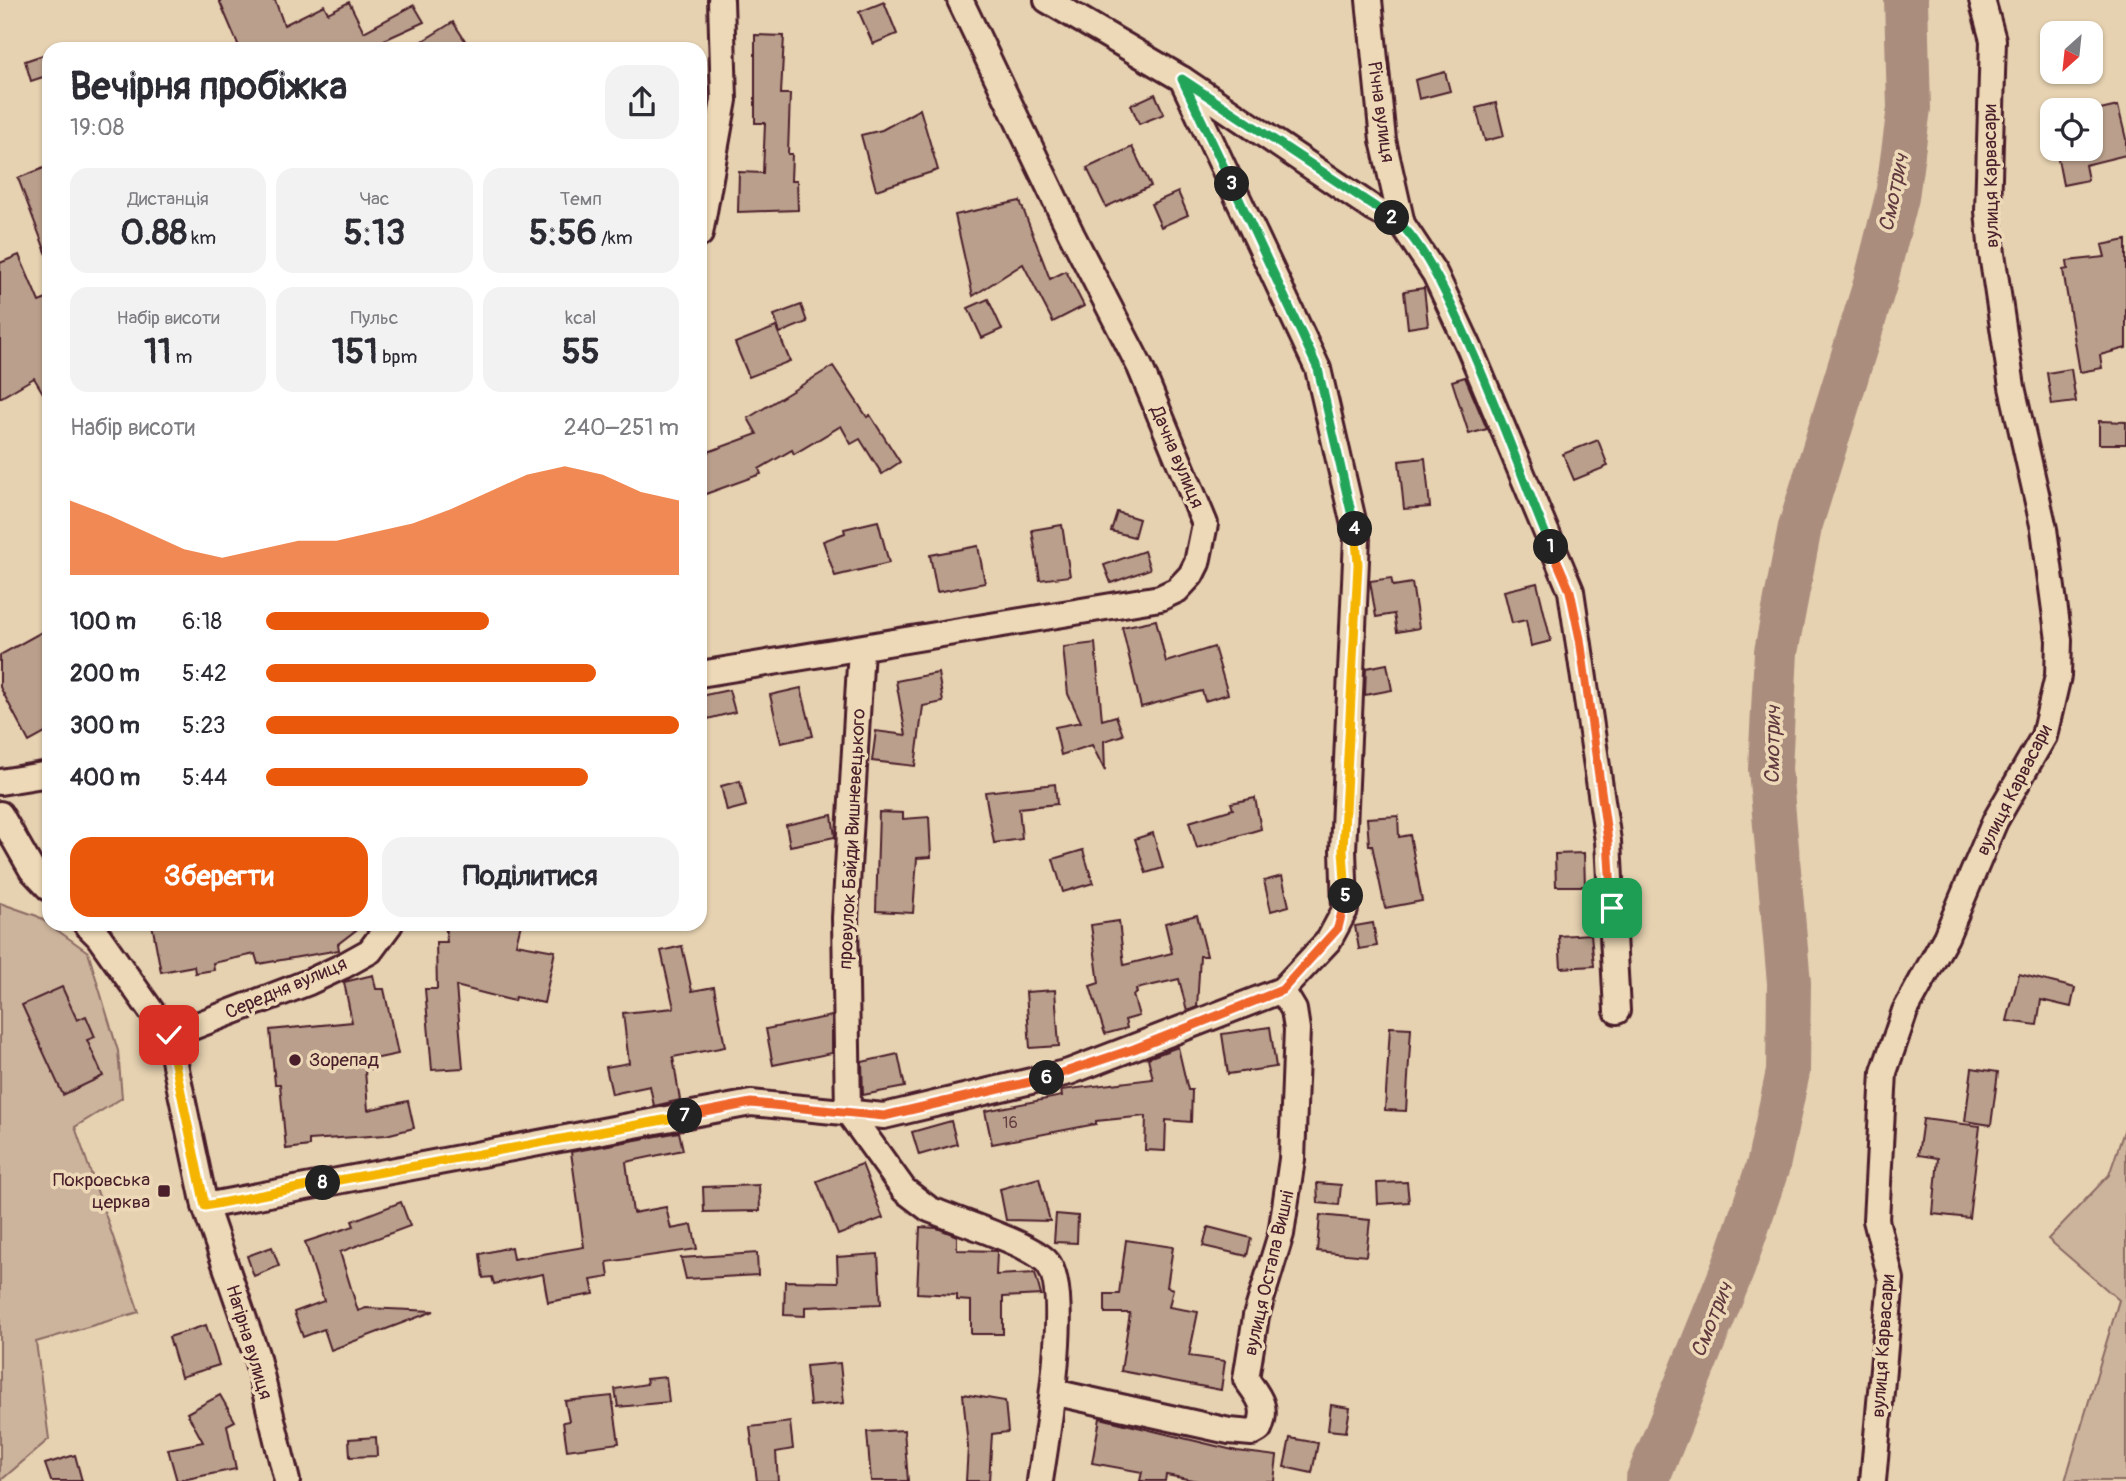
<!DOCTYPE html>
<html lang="uk">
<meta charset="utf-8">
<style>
body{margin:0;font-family:Pangolin,sans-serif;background:#f2f2f3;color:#2b2b33;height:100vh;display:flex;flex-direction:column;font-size:26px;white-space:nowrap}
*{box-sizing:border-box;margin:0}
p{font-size:23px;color:#7c7c81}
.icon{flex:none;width:38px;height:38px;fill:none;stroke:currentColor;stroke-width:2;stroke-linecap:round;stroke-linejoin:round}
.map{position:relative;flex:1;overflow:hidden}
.panel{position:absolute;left:42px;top:42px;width:665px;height:889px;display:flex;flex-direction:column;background:#fff;border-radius:21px;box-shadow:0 2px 5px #0004}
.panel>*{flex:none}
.needle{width:46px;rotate:207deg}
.fabs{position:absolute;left:2040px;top:21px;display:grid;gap:14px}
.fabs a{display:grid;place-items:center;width:63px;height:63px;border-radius:14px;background:#fff;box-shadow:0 2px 5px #0004;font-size:35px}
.pin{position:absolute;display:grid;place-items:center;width:60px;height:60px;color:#fff;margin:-30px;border-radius:14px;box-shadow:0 4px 10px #0006}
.km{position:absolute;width:35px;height:35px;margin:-18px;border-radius:50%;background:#222;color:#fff;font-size:19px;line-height:35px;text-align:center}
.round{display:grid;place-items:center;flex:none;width:74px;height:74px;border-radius:21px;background:#f2f2f3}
.head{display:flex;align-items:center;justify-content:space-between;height:119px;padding:0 28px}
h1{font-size:38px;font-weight:700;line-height:52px}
.metrics{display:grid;grid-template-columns:repeat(3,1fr);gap:10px;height:119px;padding:7px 28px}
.metrics div{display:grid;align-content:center;border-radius:18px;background:#f2f2f3;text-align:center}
.metrics b{font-size:35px;font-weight:700}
.metrics small{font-size:19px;font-weight:400}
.metrics p{font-size:19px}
.chart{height:196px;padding:14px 28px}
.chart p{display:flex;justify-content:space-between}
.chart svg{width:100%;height:126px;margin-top:7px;fill:#ea580c;opacity:.7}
.cta{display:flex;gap:14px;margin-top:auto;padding:14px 28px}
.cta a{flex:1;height:80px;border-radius:21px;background:#ea580c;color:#fff;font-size:28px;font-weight:700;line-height:80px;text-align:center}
.cta a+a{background:#f2f2f3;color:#2b2b33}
ul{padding:0 28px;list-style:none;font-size:23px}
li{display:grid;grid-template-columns:112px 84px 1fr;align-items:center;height:52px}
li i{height:18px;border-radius:9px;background:#ea580c}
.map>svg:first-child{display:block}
</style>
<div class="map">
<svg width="2126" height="1481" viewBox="0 0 2126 1481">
<rect width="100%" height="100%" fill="#e6d2b1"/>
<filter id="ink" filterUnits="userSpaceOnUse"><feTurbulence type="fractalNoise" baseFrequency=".0143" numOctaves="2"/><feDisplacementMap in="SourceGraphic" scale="14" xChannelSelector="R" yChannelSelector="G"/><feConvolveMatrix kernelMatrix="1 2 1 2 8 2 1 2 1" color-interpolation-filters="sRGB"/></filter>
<g filter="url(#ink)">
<g fill="#ccb49c" stroke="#8b6a64" stroke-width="2">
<path d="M0 903 37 916 88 952 118 1051 122 1098 75 1127 139 1312 36 1342 49 1439 0 1481Z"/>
<path d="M2126 1125V1481H2065L2119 1300 2048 1239 2109 1175Z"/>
</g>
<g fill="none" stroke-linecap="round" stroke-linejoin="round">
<path stroke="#ab8d7e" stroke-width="44" d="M1647 1481 1734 1266 1768 1166 1788 1072 1789 983 1770 769 1776 652 1800 527 1875 284 1897 197 1909 108 1906 0"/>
</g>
<g fill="#baa08c" stroke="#4a1f2b" stroke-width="2">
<path d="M219 0H275L284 25 324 5 328 13 349 2 364 32 414 5 424 22 371 46 373 49H240Z"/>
<path d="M884 2 897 34 873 44 859 12Z"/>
<path d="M453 22 466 42 455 49H410Z"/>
<path d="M755 35 784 36 781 94H790L788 154H792L791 181H797L798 210 738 212 739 172 763 173 765 123H755Z"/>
<path d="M49 53V75L31 81 25 61Z"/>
<path d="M1445 72 1450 91 1419 99 1415 80Z"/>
<path d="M1155 94 1164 114 1139 124 1131 105Z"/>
<path d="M1496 103 1504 136 1485 141 1476 108Z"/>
<path d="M2118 106 2126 139V155L2085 165 2088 180 2063 185 2056 149H2091V112Z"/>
<path d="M920 109 938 170 876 190 861 135 882 130Z"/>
<path d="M1132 147 1151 186 1106 207 1087 168Z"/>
<path d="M49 166V255H47L18 178Z"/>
<path d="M1178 192 1188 215 1161 227 1151 204Z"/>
<path d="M1020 201 1050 279 1066 271 1084 306 1053 322 1023 264 973 296 955 215Z"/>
<path d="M2126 240V348L2100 355 2102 368 2080 372 2063 270 2068 269 2067 261 2105 257 2102 245Z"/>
<path d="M19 255 39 302 49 298V403L34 378 0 398V263Z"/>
<path d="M1424 288 1428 325 1408 328 1404 291Z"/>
<path d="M988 299 1002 329 982 338 968 308Z"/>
<path d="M801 305 807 322 780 333 774 315Z"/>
<path d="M776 327 790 361 749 377 735 343Z"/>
<path d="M833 366 867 417 870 415 900 462 882 474 860 439 851 444 841 426 794 454 792 450 759 469 761 474 700 496V455L757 434 748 418Z"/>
<path d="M2071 369 2076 402 2052 405 2047 373Z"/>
<path d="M1465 377 1487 429 1469 434 1452 381Z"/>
<path d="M2099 421 2126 422V444H2099Z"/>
<path d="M1598 440 1608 466 1574 480 1563 454Z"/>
<path d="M1425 458 1430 507 1404 509 1399 461Z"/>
<path d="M1117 512 1139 519 1134 537 1111 531Z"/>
<path d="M878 521 889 563 835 576 823 541 845 533 844 529Z"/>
<path d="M1062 525 1070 576 1040 580 1032 530Z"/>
<path d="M978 546 985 583 937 592 930 555Z"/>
<path d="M1144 551 1150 569 1111 583 1104 565Z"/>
<path d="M1391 578 1393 586 1412 583 1419 628 1397 632 1394 614 1376 617 1370 581Z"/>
<path d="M1537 583 1551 641 1531 646 1526 620 1512 623 1504 591Z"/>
<path d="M1156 620 1166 662 1214 647 1228 694 1205 701 1202 691 1141 707 1122 627Z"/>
<path d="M49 628V731L29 742 0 687V655Z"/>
<path d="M1095 643 1102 720 1116 716 1123 735 1104 741 1105 771 1092 745 1061 755 1055 727 1081 722 1068 694 1063 647Z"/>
<path d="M1387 664 1392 690 1365 695 1366 668Z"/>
<path d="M938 673 943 702 923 706 915 766 872 761 876 731 906 735 896 681Z"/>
<path d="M801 688 813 736 781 743 770 695Z"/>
<path d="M729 690 735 712 700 721V696Z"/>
<path d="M740 781 746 806 727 811 721 786Z"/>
<path d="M1055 784 1057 804 1019 808 1022 839 994 843 985 792Z"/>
<path d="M1255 798 1261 829 1197 848 1189 822 1233 809 1231 803Z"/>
<path d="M879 812 903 813V819L929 817 931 857 917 858 913 913 876 911Z"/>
<path d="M832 815 835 837 790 846 786 825Z"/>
<path d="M1398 816 1399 837 1410 835 1422 901 1385 908 1372 845H1369L1367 818Z"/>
<path d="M1153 833 1163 868 1146 873 1135 839Z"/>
<path d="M1083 850 1093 883 1063 892 1053 859Z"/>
<path d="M1584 853 1585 886H1556L1555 854Z"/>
<path d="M1282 876 1289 906 1271 911 1264 881Z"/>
<path d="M1197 915 1207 956H1200L1197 1007 1187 1011 1179 979 1136 989 1137 993 1133 995 1139 1016 1125 1020 1127 1028 1105 1034 1090 986 1099 983 1091 925 1119 921 1124 965 1172 953 1165 923Z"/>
<path d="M1373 923 1377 946 1359 949 1355 926Z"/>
<path d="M152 924H364L338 944 339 950 258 964 255 954 213 963 214 970 195 973 194 966 161 972Z"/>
<path d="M445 924H521L516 944 555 951 544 1003 515 997 514 1001 456 986 463 1068 432 1070 425 989H437L436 942H447Z"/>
<path d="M1591 934 1594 966 1561 968 1559 936Z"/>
<path d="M682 946 692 991 714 987 725 1047 673 1057 680 1100 654 1106 650 1086 612 1094 606 1067 629 1063 623 1013 674 1008 661 951Z"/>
<path d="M2019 974 2075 988 2071 1007 2041 1000 2037 1025 2007 1021Z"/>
<path d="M373 975 376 989H384L398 1054 374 1059 376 1068 365 1070 368 1110 408 1101 414 1128 386 1135 309 1140V1146L286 1149 280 1084H275L270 1030 352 1022 344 982Z"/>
<path d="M62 987 77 1020 86 1016 95 1037 87 1040 103 1076 63 1095 22 1005Z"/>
<path d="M1055 990 1059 1046 1030 1048 1026 992Z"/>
<path d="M832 1016V1053L773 1065 766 1029Z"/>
<path d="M1270 1027 1276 1067 1228 1074 1222 1034Z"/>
<path d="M1390 1027 1411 1028 1406 1111 1385 1110Z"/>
<path d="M1178 1047 1188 1090H1192L1191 1122 1166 1120 1165 1151 1145 1150 1146 1116 1096 1121V1124L992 1144 985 1111 1062 1096 1061 1090 1153 1079 1148 1058Z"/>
<path d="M898 1054 905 1087 863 1095 862 1062Z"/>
<path d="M1972 1068 1998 1072 1991 1125 1965 1121Z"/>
<path d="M1923 1119 1980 1126 1969 1218 1933 1214 1938 1158 1918 1155Z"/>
<path d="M951 1121 957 1144 919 1155 912 1132Z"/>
<path d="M679 1132 683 1150 626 1162 633 1213 666 1207 671 1229 692 1225 697 1249 607 1262 609 1277 591 1280 594 1294 548 1302 543 1274 494 1284 492 1277 483 1278 480 1254 511 1247 513 1259 584 1247 571 1152Z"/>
<path d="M862 1164 883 1218 838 1235 817 1181Z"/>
<path d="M1039 1178 1050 1221 1006 1220 1000 1189Z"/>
<path d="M1407 1182 1409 1202 1378 1204 1377 1183Z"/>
<path d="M1317 1183 1341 1185 1339 1205 1318 1203Z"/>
<path d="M759 1185 760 1211 704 1212 703 1187Z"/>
<path d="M401 1202 410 1226 340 1252 358 1311 366 1308 434 1311 331 1350 324 1329 303 1337 294 1312 324 1301 305 1242 354 1226 352 1221Z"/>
<path d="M1056 1214 1078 1216 1077 1243 1054 1242Z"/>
<path d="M1320 1215 1370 1220 1366 1256 1317 1251Z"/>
<path d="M920 1227 937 1228 957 1236V1250L997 1251 996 1275 1035 1273 1041 1295 1003 1297V1334H971V1301L957 1300V1295L917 1293Z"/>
<path d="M1208 1227 1251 1238 1247 1256 1203 1246Z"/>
<path d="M1126 1240 1173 1247 1167 1287 1173 1289 1169 1307 1198 1312 1189 1356 1225 1361 1221 1390 1121 1371 1130 1313H1105V1294H1119Z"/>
<path d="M272 1247 279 1266 254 1276 247 1256Z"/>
<path d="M757 1253 758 1275 686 1279 681 1258Z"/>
<path d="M878 1254 881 1304 805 1307V1316L784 1315 785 1281 838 1282 837 1257Z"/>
<path d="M206 1325 219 1365 181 1377 169 1337Z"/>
<path d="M840 1363 844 1403 810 1406 806 1366Z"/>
<path d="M666 1377 669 1402 618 1407 615 1389 647 1384 646 1379Z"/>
<path d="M963 1394 1005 1401 1008 1432 992 1434 989 1481H966L968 1447Z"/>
<path d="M220 1395 235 1421 227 1425 236 1469 177 1481 168 1449 203 1442 187 1413Z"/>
<path d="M612 1396 619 1443 567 1450 563 1422 569 1421 565 1401Z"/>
<path d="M1331 1405 1350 1408 1346 1432 1328 1430Z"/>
<path d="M1100 1418 1237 1451 1277 1456 1274 1481H1198L1166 1475 1165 1481H1140L1142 1472 1092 1463Z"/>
<path d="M790 1422 793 1449 776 1452 778 1481H757L750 1427Z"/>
<path d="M904 1430 908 1481H871L867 1432Z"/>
<path d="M376 1437 377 1456 350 1457 349 1439Z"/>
<path d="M1290 1438 1318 1443 1312 1473 1284 1467Z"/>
<path d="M75 1455 82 1481H51L45 1464Z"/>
</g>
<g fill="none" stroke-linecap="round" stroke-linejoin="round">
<defs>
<g id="minor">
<path d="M1047 0 1182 79 1374 209 1402 224"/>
<path d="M1369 0 1383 140 1402 224 1435 274 1469 347 1571 591 1608 841 1617 1011"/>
<path d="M700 234 724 100 721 0"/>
<path d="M861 649 845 918 848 1112 904 1190 929 1209C957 1221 1026 1242 1046 1261 1073 1288 1046 1441 1040 1481"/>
<path d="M700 674 1160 598 1177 590 1191 575 1197 563 1205 524 1140 367 1072 235 960 0"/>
<path d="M0 782 49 774"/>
<path d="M0 814 32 870 49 888"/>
<path d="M86 924 99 937 169 1036 205 1206 256 1354 287 1481"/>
<path d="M169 1036 309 982 343 966 370 951 390 924"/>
<path d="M205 1206 751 1103 884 1116 1069 1072 1282 990"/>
<path d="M1053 1392 1229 1431 1252 1433 1259 1429C1269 1407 1258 1396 1246 1379L1256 1316 1281 1234 1292 1159 1297 1029 1294 1010 1282 990 1329 940 1345 910 1343 850 1357 538 1318 369 1182 79"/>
<path d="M1873 1481 1891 1279 1876 1220 1884 1072 1905 1011 1946 937 1995 821 2044 736 2058 676 2059 640 2044 529 2012 387 1992 254 1988 211 1993 40 1982 0"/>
</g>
</defs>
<use href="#minor" stroke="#4a1f2b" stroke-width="30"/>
<use href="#minor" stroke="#edd9b7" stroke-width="24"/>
</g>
</g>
<g fill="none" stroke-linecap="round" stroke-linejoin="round" filter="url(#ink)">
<defs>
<path id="split-1" d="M1551 547 1570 591 1580 639 1608 841 1612 908"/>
<path id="split-2" d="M1392 218C1443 246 1523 484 1551 547"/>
<path id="split-3" d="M1232 184 1182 79 1392 218"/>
<path id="split-4" d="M1232 184 1318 369 1355 529"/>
<path id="split-5" d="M1346 896 1343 850 1358 564 1355 529"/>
<path id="split-6" d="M1047 1078 1134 1049 1282 990 1338 928 1346 896"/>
<path id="split-7" d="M685 1116 751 1103 884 1116 1047 1078"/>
<path id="split-8" d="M323 1183 685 1116"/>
<path id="split-9" d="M169 1035 205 1206 323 1183"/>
</defs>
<use href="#split-1" stroke="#fff" stroke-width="14"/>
<use href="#split-2" stroke="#fff" stroke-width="14"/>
<use href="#split-3" stroke="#fff" stroke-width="14"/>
<use href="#split-4" stroke="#fff" stroke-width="14"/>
<use href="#split-5" stroke="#fff" stroke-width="14"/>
<use href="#split-6" stroke="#fff" stroke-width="14"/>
<use href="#split-7" stroke="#fff" stroke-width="14"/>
<use href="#split-8" stroke="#fff" stroke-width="14"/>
<use href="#split-9" stroke="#fff" stroke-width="14"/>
<use href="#split-1" stroke="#f0652b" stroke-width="9"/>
<use href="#split-2" stroke="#22a559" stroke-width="9"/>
<use href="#split-3" stroke="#22a559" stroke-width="9"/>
<use href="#split-4" stroke="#22a559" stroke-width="9"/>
<use href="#split-5" stroke="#f5b400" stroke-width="9"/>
<use href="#split-6" stroke="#f0652b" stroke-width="9"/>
<use href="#split-7" stroke="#f0652b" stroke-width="9"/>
<use href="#split-8" stroke="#f5b400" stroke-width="9"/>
<use href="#split-9" stroke="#f5b400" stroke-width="9"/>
</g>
<g fill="#4a1f2b" stroke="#edd9b7" stroke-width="2.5">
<circle cx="295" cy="1060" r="7"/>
<rect x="157" y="1184" width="14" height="14" rx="3.5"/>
</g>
<g text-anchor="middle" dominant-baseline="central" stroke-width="7" stroke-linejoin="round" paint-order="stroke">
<g font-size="16" fill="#663f43">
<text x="1010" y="1123">16</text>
</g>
<g font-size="19" fill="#4a1f2b" stroke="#edd9b7">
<text transform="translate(1381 112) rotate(82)">Річна вулиця</text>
<text transform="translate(1991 176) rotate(-91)">вулиця Карвасари</text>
<text transform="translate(1177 457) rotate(67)">Дачна вулиця</text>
<text transform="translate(2014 790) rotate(-63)">вулиця Карвасари</text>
<text transform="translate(852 839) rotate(-87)">провулок Байди Вишневецького</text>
<text transform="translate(286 988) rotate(-23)">Середня вулиця</text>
<text transform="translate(1269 1273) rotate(-77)">вулиця Остапа Вишні</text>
<text transform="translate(249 1342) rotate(73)">Нагірна вулиця</text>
<text transform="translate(1883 1346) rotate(-86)">вулиця Карвасари</text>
</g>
<g font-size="19" fill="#4a1f2b" stroke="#edd9b7" text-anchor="start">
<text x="309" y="1060">Зорепад</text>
<text x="150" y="1180" text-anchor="end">Покровська<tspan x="150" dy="22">церква</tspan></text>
</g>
<g font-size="21" font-style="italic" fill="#623a40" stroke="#edd9b7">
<text transform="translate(1894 193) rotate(-78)">Смотрич</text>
<text transform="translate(1773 745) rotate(-89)">Смотрич</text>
<text transform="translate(1712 1320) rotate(-68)">Смотрич</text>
</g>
</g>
</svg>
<div class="fabs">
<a><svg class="needle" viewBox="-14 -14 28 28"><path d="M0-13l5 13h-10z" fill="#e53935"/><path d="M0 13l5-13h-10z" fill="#7c7c81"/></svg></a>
<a><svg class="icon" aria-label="locate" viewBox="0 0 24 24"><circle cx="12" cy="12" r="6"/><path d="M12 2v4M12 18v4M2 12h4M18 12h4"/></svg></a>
</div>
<div class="pin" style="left:1612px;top:908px;background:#1e9e55"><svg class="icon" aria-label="arrive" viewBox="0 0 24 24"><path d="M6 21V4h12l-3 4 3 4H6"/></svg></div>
<div class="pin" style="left:169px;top:1035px;background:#d93025"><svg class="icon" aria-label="check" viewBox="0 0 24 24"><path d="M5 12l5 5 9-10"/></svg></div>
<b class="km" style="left:1551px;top:547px">1</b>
<b class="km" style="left:1392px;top:218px">2</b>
<b class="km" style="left:1232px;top:184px">3</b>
<b class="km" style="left:1355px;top:529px">4</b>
<b class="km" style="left:1346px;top:896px">5</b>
<b class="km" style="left:1047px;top:1078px">6</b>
<b class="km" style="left:685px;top:1116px">7</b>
<b class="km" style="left:323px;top:1183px">8</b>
<section class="panel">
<div class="head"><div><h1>Вечірня пробіжка</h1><p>19:08</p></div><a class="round"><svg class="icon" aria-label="share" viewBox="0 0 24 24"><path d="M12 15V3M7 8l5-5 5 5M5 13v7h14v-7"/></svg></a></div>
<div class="metrics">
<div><p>Дистанція</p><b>0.88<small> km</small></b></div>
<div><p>Час</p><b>5:13</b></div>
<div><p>Темп</p><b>5:56<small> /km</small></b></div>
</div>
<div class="metrics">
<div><p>Набір висоти</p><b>11<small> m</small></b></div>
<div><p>Пульс</p><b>151<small> bpm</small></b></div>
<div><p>kcal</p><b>55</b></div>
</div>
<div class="chart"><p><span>Набір висоти</span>240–251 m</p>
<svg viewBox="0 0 160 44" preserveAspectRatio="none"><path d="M0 44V18L10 23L20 29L30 35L40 38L50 35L60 32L70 32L80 29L90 26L100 21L110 15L120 9L130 6L140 9L150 15L160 18V44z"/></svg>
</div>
<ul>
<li><b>100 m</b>6:18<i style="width:54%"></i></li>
<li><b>200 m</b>5:42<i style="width:80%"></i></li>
<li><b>300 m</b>5:23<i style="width:100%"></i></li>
<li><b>400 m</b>5:44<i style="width:78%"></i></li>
</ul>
<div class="cta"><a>Зберегти</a><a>Поділитися</a></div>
</section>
</div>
